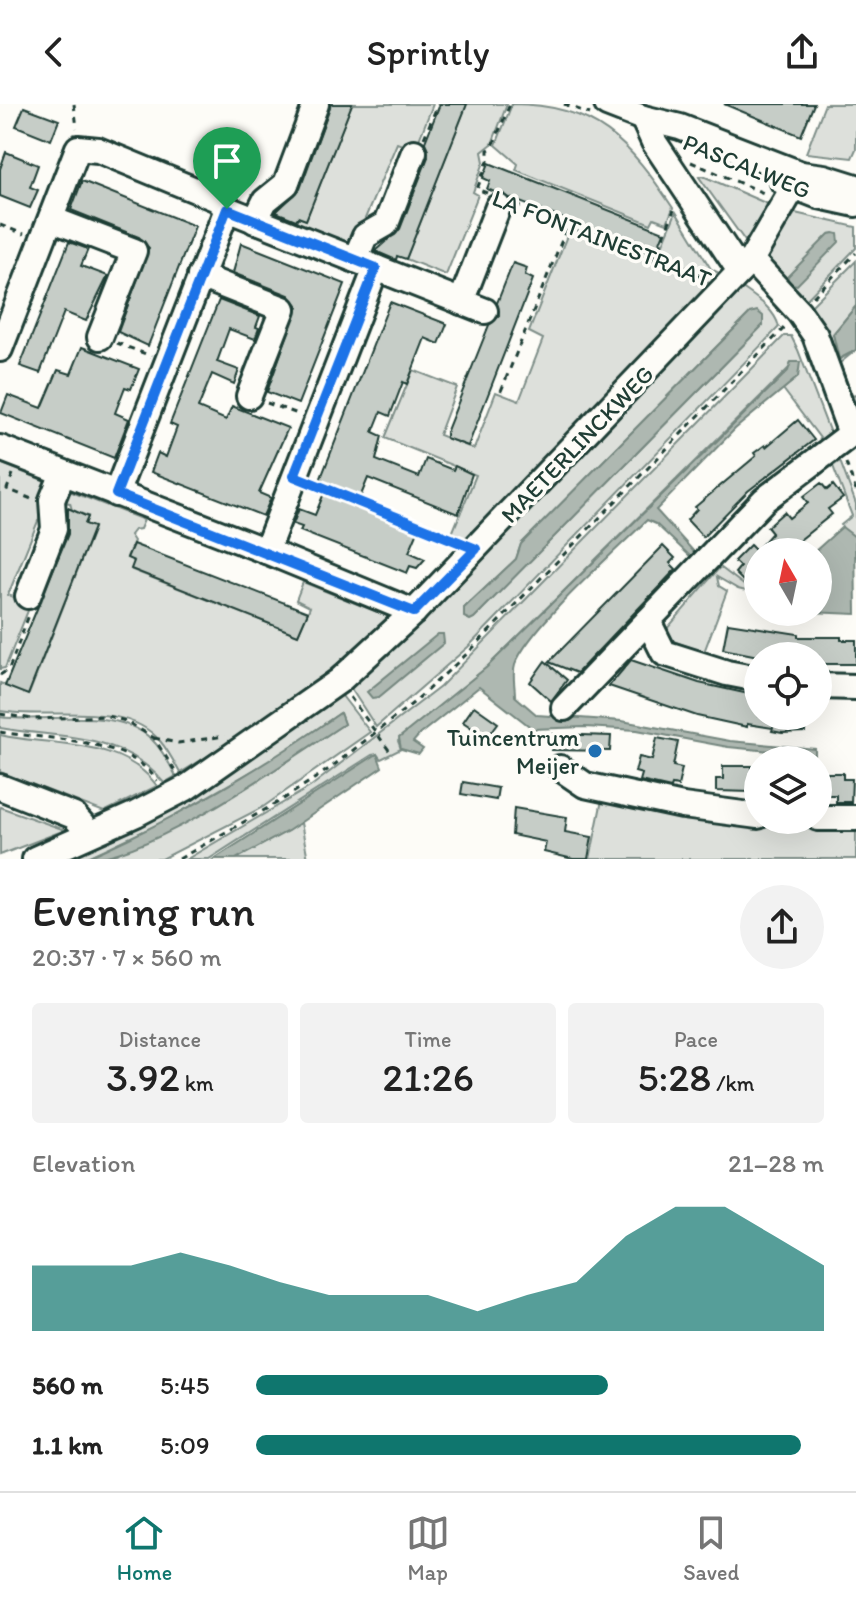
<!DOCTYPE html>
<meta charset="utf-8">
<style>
body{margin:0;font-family:Itim,sans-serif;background:#f2f2f2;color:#222;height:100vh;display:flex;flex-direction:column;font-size:30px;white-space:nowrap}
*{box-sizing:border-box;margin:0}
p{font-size:26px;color:#767676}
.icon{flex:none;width:44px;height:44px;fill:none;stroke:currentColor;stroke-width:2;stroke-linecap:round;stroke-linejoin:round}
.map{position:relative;height:755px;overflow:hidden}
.details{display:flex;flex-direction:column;background:#fff;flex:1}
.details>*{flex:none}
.needle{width:52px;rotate:351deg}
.controls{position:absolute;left:744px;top:434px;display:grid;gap:16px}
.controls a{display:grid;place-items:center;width:88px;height:88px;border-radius:50%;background:#fff;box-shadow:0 8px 32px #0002;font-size:40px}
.pin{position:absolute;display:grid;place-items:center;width:68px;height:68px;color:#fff;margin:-82px -34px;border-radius:50% 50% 50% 0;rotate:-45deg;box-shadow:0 0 8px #0007}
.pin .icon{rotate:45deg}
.round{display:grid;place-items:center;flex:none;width:84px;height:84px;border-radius:42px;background:#f2f2f2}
.head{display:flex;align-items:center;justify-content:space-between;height:136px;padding:0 32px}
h1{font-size:44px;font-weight:600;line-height:60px}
.figures{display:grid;grid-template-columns:repeat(3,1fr);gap:12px;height:136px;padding:8px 32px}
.figures div{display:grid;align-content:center;border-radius:8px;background:#f2f2f2;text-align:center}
.figures b{font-size:40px;font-weight:600}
.figures small{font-size:22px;font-weight:400}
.figures p{font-size:22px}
.chart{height:224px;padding:16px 32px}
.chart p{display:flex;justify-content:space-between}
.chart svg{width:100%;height:144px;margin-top:8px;fill:#0f766e;opacity:.7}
ul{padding:0 32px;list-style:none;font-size:26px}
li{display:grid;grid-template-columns:128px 96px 1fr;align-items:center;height:60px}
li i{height:20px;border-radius:10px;background:#0f766e}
header{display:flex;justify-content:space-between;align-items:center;height:104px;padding:0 32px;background:#fff;font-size:36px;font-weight:600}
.tab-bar{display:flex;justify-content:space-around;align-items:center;height:112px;border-top:2px solid #e0e0e0;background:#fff;font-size:22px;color:#767676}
.tab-bar a{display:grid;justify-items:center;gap:4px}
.tab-bar .current{color:#0f766e}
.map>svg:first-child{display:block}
</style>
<header><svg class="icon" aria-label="back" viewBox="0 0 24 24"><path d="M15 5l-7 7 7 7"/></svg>Sprintly<svg class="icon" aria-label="share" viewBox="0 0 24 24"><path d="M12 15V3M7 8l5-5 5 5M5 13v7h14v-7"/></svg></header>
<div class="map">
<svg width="856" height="755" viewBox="0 0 856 755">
<rect width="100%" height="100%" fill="#fdfcf7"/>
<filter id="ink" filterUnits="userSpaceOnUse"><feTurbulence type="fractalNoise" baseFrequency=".0125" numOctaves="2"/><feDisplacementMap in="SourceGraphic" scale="16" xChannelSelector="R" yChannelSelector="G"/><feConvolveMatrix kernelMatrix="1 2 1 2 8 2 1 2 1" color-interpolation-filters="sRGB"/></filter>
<g filter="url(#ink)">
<g fill="#dde0db" stroke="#7e8e88" stroke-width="2" fill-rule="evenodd">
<path d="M352 0H433L415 46 397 39 353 143 295 120 298 113 306 116Z"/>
<path d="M467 0H507L492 40 482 48 484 58 473 88 478 91 446 171 406 155Z"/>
<path d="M512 0C596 0 630 39 673 104L667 119 654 114 651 120 516 66 518 60 496 41Z"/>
<path d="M825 0H856V45L852 54 806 49Z"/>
<path d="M703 72 770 101 745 137 699 73Z"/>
<path d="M676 108 711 165 721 170 716 175 658 152Z"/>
<path d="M795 109 856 123V144L803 199 769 161V148Z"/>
<path d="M570 124 712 180 465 438 451 432 476 371 385 334 413 266 457 283 439 331 474 345 496 288 519 297 543 235 529 228Z"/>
<path d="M856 157V202L833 230 840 255 856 246 840 259 852 292 856 291V310L809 204Z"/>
<path d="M741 183C755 193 775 205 779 223L468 543 376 623 348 580ZM750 209 763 221 474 514 470 516 464 513V504L516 455 521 440Z"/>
<path d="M784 232H791L798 246 833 337 826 342 783 285 798 273 790 263 487 563 398 637 401 645 381 655 377 650 372 651 209 755H187L310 683 440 583Z"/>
<path d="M840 357 856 400V454L854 442 841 421 852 412 833 362Z"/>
<path d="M0 359 53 380 8 491 31 499 5 564 0 565Z"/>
<path d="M64 385 144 416 140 425 134 426 130 431 134 437 127 453 135 457 132 466 298 531 310 503 296 496 303 478 387 512V516C325 575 254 625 180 669 174 658 168 646 160 637 125 595 50 616 0 607V579L29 590 94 424 85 420 88 412 72 406 70 399 63 398Z"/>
<path d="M720 463 749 485 758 477V490L738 485 717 473 719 482 727 487 704 548 670 536 665 527Z"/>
<path d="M339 588 370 628 263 703 162 755H105C190 718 267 671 344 620L340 609 275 654 161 719 84 755H52Z"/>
<path d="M0 613C47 620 122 599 156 640 164 649 170 661 176 672L164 679C121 627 61 635 0 624Z"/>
<path d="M0 631C53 643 121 633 157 682L104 708 0 668Z"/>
<path d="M602 696 764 721 856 720V755H590Z"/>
<path d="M0 703 65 726 0 751Z"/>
<path d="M301 719 308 755H236Z"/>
</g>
<g fill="#aeb8b1" stroke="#75877f" stroke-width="2">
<path d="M834 129 838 130 839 138 797 181 787 179 788 172 829 130Z"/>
<path d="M856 202V246L839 255 833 230Z"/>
<path d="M757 207 763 212V221L474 514 470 516 464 513V504L516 455 521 440 750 209Z"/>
<path d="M791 258H800L798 273 735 325 656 406 695 449 691 453 656 420 647 416C616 447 528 524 515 561 512 570 515 582 515 592L537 611 622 617 730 637 815 645V651L728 643 637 626 585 623 533 625 479 583 420 630 413 638 423 645 419 650 401 645 399 634 487 563 788 267Z"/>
<path d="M842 423 855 433 856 510 809 508H818V448H814Z"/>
<path d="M438 530H443L444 539 379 593 372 594 367 588Z"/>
<path d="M340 609 344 620C286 658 150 755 84 755 175 715 259 666 340 609Z"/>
<path d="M377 650 382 663 288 727 236 755H214Z"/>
</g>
<g fill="#c6cdc7" stroke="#1f3d34" stroke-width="2">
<path d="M331 0H352L306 116 298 113 296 116 276 108 300 85Z"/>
<path d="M440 0H467L406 155 397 152 396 156 375 147 400 125 428 53 425 38Z"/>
<path d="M724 0H814L801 32Z"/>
<path d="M24 3 59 16 51 36 16 22Z"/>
<path d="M6 48 38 61 30 83 38 86 30 104 0 92V65Z"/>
<path d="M489 59 664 128 655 151 487 85 490 77 483 74Z"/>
<path d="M82 77 195 122 148 242 118 228 149 144 139 133 71 106Z"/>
<path d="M69 138 88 145 81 162 108 172 86 217 64 208 40 269 20 262Z"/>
<path d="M241 139 345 180 298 300 267 288 298 202 289 191 233 169Z"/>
<path d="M513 159 527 164 525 171 533 175 468 342 446 334V329L489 221 499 212 497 199Z"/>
<path d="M219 196 260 212 256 223 259 224 255 235 229 225 217 258 239 266 234 280 212 270 198 304 226 316 232 302 288 324 259 389 271 394 263 412 151 368 158 349 166 353 177 323 170 320Z"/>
<path d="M390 198 447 220 439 240 425 234 407 280 403 278 390 312 381 308 373 328 382 332 376 356 419 373 426 355 453 366 455 362 472 370 458 410 368 374 357 401 418 427 409 448 425 455 417 464 410 462 407 469 300 427 302 423 293 420 299 405 315 411 327 382 319 379Z"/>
<path d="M82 243 139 265 131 285 125 283 115 309 129 315 114 354 1 309 8 291 42 304 58 266 71 270Z"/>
<path d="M798 316 814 336 748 387 703 433 687 416 697 405 695 403 756 352 754 349 765 341 766 343Z"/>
<path d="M821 379 827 386 833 381 843 394 828 405 832 410 785 448H757L758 477 751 485 735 469 740 463 734 457 750 441 756 447 772 429 767 423 784 408 789 414 808 399 803 393Z"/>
<path d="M68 404 88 413 85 420 94 423 28 591 5 582 68 430Z"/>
<path d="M133 440 308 508 298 531 131 465 134 457 127 454Z"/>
<path d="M663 442 675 454 670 459 676 465 577 569 549 558Z"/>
<path d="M728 519 798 530V533H841V536H856V560H818V552H758L723 545Z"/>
<path d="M631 556 699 579 758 592V612H806L805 628 782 629 772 627 773 624 747 620V623L697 612 609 582Z"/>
<path d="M545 557 567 576 551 597 530 578Z"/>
<path d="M474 602 498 619 487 634 463 618Z"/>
<path d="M552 630 611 632 610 647 552 646Z"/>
<path d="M657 634 678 638 673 662 682 664 678 682 672 681 671 684 640 677 642 670 635 668 639 653 652 656Z"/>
<path d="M723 662H752V688L716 687V675H723Z"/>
<path d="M825 669H843V675H852L851 698H836V691H825Z"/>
<path d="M463 678 498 684 496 696 461 690Z"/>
<path d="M514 704 567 713 565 728 592 733 588 755H573L544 748 546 738 512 731Z"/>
</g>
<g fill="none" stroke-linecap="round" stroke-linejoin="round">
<defs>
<g id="minor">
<path d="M607 0 643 14 680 23 801 70 824 73 856 83"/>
<path d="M643 14 654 38 740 167"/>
<path d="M783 78 819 92 856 100"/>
<path d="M51 115 134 147 100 233"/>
<path d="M255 117 265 97 286 80 316 0"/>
<path d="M355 156 365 132 386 120 414 48"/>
<path d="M751 156 799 208 815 231 851 330 856 328"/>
<path d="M200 172 283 205 249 292"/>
<path d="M461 198 498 103"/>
<path d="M0 245 78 44 98 46 217 95 227 105 485 207"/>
<path d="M0 344 266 447 414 508"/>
<path d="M116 390 227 105"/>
<path d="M266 447 376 164"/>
<path d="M28 492 54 425 52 396 63 369"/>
<path d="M648 517 664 549 727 569 758 575"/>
<path d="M818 582 856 583"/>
<path d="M564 604 764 396 851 330"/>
<path d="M560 664 585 681 683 702 758 712"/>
<path d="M0 683 74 712 90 730"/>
<path d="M818 714H856"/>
<path d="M35 755 136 710 186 684 339 577 414 508 751 156 801 70"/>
</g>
</defs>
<use href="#minor" stroke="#1f3d34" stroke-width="30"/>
<g stroke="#1f3d34" stroke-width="3" stroke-dasharray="6 6" stroke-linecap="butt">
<path d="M74 0 77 24"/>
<path d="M564 0 590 10"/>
<path d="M424 34 438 0"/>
<path d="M691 58 768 91"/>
<path d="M487 89 477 85 488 57V46L492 44 510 0"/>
<path d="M516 101 707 175"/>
<path d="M0 121 24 130"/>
<path d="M655 155 674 106"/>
<path d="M813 193 856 149"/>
<path d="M117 239 151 252"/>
<path d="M501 287 568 121"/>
<path d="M267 299 298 310"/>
<path d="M846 359 856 387"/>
<path d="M13 370 7 385 34 396"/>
<path d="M313 380 454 436"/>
<path d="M0 571 9 565 29 511"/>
<path d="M350 593 391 649"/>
<path d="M0 610 33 615 107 612 126 617 154 634 175 667"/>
<path d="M0 628C47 636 129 633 157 677"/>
<path d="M154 634 178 639 225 632"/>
<path d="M179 755 282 696 329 665 413 599 469 548 786 222"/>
</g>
<use href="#minor" stroke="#fdfcf7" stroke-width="24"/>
</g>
</g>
<g fill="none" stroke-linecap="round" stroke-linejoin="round" filter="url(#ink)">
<defs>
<path id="route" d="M227 105 376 164 294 372 476 445 414 508 116 390Z"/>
</defs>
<use href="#route" stroke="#fff" stroke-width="16"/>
<use href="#route" stroke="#1a73e8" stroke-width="10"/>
</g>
<circle fill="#1f6fb2" stroke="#fdfcf7" stroke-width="3" cx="595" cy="647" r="8"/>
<g text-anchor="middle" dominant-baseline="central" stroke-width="7" stroke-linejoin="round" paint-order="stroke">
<g font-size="24" fill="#1f3d34" stroke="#fdfcf7">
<text transform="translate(747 62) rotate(22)">PASCALWEG</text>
<text transform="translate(602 134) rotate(21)">LA FONTAINESTRAAT</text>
<text transform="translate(577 340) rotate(-46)">MAETERLINCKWEG</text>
</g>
<g font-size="24" fill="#1f3d34" stroke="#fdfcf7" text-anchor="end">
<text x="579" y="633">Tuincentrum<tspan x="579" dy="28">Meijer</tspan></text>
</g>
</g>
</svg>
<div class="controls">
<a><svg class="needle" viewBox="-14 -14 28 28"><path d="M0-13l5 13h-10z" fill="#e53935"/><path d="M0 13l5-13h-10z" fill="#767676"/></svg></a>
<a><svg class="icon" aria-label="locate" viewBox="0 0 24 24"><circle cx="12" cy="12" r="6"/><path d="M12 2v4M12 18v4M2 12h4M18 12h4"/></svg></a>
<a><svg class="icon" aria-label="layers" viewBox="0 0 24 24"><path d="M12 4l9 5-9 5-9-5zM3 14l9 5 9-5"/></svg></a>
</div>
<div class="pin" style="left:227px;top:105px;background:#1e9e55"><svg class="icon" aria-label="arrive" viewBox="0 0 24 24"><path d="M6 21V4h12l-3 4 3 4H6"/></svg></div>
</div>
<section class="details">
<div class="head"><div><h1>Evening run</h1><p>20:37 · 7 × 560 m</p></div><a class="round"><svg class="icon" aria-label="share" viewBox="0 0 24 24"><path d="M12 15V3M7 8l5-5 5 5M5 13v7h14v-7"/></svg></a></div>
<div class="figures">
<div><p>Distance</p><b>3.92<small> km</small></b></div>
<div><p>Time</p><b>21:26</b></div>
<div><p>Pace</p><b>5:28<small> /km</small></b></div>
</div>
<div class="chart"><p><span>Elevation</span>21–28 m</p>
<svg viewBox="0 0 160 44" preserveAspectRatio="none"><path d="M0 44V24L10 24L20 24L30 20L40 24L50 29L60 33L70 33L80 33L90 38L100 33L110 29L120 15L130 6L140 6L150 15L160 24V44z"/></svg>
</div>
<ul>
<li><b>560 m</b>5:45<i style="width:62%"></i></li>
<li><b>1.1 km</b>5:09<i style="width:96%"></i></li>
</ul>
</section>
<nav class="tab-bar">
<a class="current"><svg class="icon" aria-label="home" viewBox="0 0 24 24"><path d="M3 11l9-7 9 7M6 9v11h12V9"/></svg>Home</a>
<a><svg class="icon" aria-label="map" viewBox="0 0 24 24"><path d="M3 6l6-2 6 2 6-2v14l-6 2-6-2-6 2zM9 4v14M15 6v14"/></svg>Map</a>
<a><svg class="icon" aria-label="saved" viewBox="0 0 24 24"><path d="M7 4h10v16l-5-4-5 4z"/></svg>Saved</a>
</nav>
